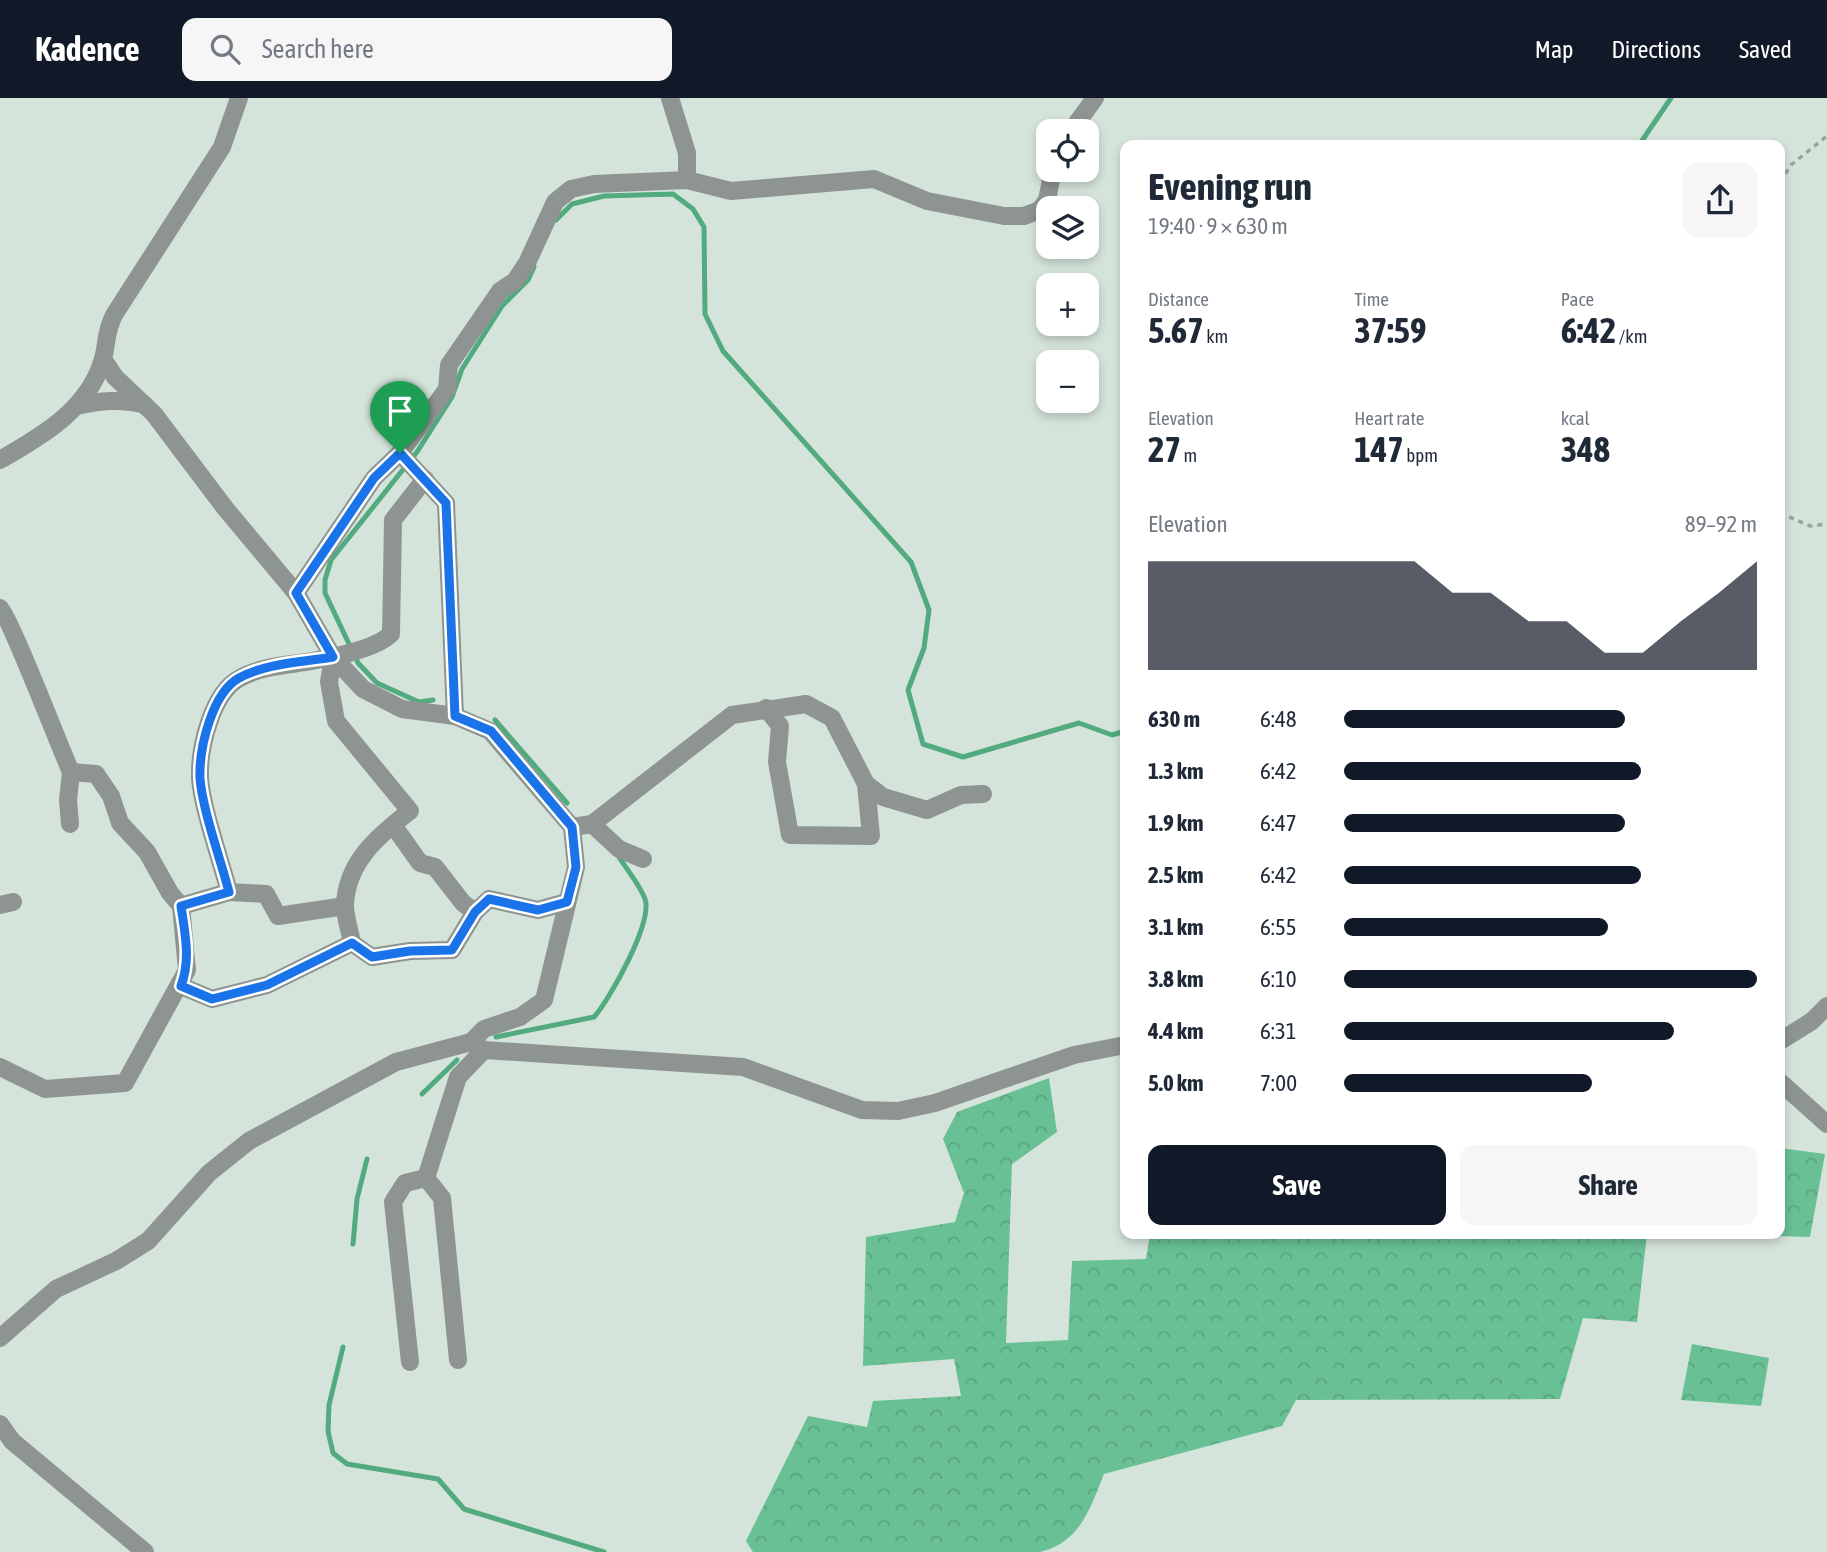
<!DOCTYPE html>
<meta charset="utf-8">
<style>
body{margin:0;font-family:"Asap Condensed",sans-serif;background:#f6f6f7;color:#1f2937;height:100vh;display:flex;flex-direction:column;font-size:26px;white-space:nowrap}
*{box-sizing:border-box;margin:0}
p{font-size:23px;color:#747a83}
.icon{flex:none;width:38px;height:38px;fill:none;stroke:currentColor;stroke-width:2;stroke-linecap:round;stroke-linejoin:round}
.map{position:relative;flex:1;overflow:hidden}
.side{position:absolute;left:1120px;top:42px;width:665px;height:1099px;display:flex;flex-direction:column;background:#fff;border-radius:14px;box-shadow:0 4px 10px #0003}
.side>*{flex:none}
.controls{position:absolute;left:1036px;top:21px;display:grid;gap:14px}
.controls a{display:grid;place-items:center;width:63px;height:63px;border-radius:14px;background:#fff;box-shadow:0 4px 10px #0003;font-size:35px}
.pin{position:absolute;display:grid;place-items:center;width:60px;height:60px;color:#fff;margin:-72px -30px;border-radius:50% 50% 50% 0;rotate:-45deg;box-shadow:0 0 7px #0007}
.pin .icon{rotate:45deg}
.round{display:grid;place-items:center;flex:none;width:74px;height:74px;border-radius:14px;background:#f6f6f7}
.headline{display:flex;align-items:center;justify-content:space-between;height:119px;padding:0 28px}
h1{font-size:38px;font-weight:700;line-height:52px}
.figures{display:grid;grid-template-columns:repeat(3,1fr);gap:10px;height:119px;padding:7px 28px}
.figures div{display:grid;align-content:center}
.figures b{font-size:35px;font-weight:700}
.figures small{font-size:19px;font-weight:400}
.figures p{font-size:19px}
.chart{height:196px;padding:14px 28px}
.chart p{display:flex;justify-content:space-between}
.chart svg{width:100%;height:126px;margin-top:7px;fill:#111827;opacity:.7}
.cta{display:flex;gap:14px;margin-top:auto;padding:14px 28px}
.cta a{flex:1;height:80px;border-radius:14px;background:#111827;color:#fff;font-size:28px;font-weight:700;line-height:80px;text-align:center}
.cta a+a{background:#f6f6f7;color:#1f2937}
ul{padding:0 28px;list-style:none;font-size:23px}
li{display:grid;grid-template-columns:112px 84px 1fr;align-items:center;height:52px}
li i{height:18px;border-radius:9px;background:#111827}
header{display:flex;align-items:center;gap:42px;box-sizing:border-box;height:98px;padding:0 35px;background:#111827;color:#fff}
header strong{font-size:33px}
nav{display:flex;gap:38px;margin-inline-start:auto;font-size:24px}
.search{width:490px;height:63px;background:#f6f6f7;display:flex;align-items:center;gap:18px;box-sizing:border-box;padding:0 24px;border-radius:14px;color:#747a83;font-size:26px}
.map>svg:first-child{display:block}
</style>
<header>
<strong>Kadence</strong>
<div class="search"><svg class="icon" aria-label="search" viewBox="0 0 24 24"><circle cx="10" cy="10" r="6"/><path d="M15 15l6 6"/></svg>Search here</div>
<nav><a>Map</a><a>Directions</a><a>Saved</a></nav>
</header>
<div class="map">
<svg width="1827" height="1454" viewBox="0 0 1827 1454">
<defs>
<pattern id="forest-crowns" width="20" height="18" patternUnits="userSpaceOnUse" patternTransform="scale(1.75)"><rect width="20" height="18" fill="#69c094"/><path d="M2 6a3 3 0 1 1 6 0M12 15a3 3 0 1 1 6 0" fill="none" stroke="#5aa47f"/></pattern>
</defs>
<rect width="100%" height="100%" fill="#d5e4db"/>
<g fill="url(#forest-crowns)">
<path d="M1049 980 1057 1034 1012 1066 1006 1245 1068 1242 1072 1163 1146 1161 1150 1136H1647L1637 1224 1583 1220 1560 1301 1296 1302 1282 1328 1104 1376C1090 1410 1081 1444 1040 1454H753L746 1443 808 1318 867 1329 873 1303 961 1298 954 1261 863 1268 866 1139 955 1124 964 1095 943 1041 957 1014Z"/>
<path d="M1780 1050 1825 1056 1810 1139 1708 1136H1780Z"/>
<path d="M1692 1246 1769 1260 1761 1308 1681 1302Z"/>
</g>
<g fill="none" stroke-linecap="round" stroke-linejoin="round">
<g stroke="#52aa7f" stroke-width="5">
<path d="M1639 47 1671 0"/>
<path d="M556 122 572 106 604 98 673 96 693 111 704 129 705 216 723 253 911 464 929 512 924 550 908 592 923 646 963 659 1079 625 1112 637 1125 633"/>
<path d="M433 602 419 604 377 585 358 565 325 495V482L331 462 417 354 452 299 462 271 502 208 528 182 534 169"/>
<path d="M495 622 567 705"/>
<path d="M496 939 594 919C610 901 653 824 645 801 640 787 627 772 619 759"/>
<path d="M422 996 457 962"/>
<path d="M353 1146 357 1101 367 1061"/>
<path d="M343 1249 329 1307 328 1333 333 1355 347 1366 438 1381 464 1411 604 1454"/>
</g>
<g stroke="#98a49d" stroke-width="3.5" stroke-dasharray="5 5" stroke-linecap="butt">
<path d="M1780 84 1791 67 1827 38"/>
<path d="M1780 415 1810 428 1827 426"/>
</g>
<g stroke="#8e9491" stroke-width="18">
<path d="M670 0 687 55V82"/>
<path d="M1071 33 1095 0"/>
<path d="M76 308C99 303 122 300 145 307"/>
<path d="M400 355 446 405 455 618"/>
<path d="M0 362C42 338 87 312 102 264 108 246 104 237 114 217L222 49 239 0"/>
<path d="M296 495 374 380 400 355 447 291 449 267 500 193 515 183 527 165 555 104 571 91 594 86 687 82 731 93 874 81 927 103 1004 118H1024L1040 112 1047 102 1053 72"/>
<path d="M0 510C9 517 61 652 71 674L96 676 111 698 120 725 147 754 170 795 181 808"/>
<path d="M333 559 329 584 336 623 410 713C379 737 346 764 345 808 345 819 350 833 352 845L372 859 410 853 452 852 475 814 489 801 538 812 567 804"/>
<path d="M766 610 780 628 777 664 790 737 871 738 866 686"/>
<path d="M70 726 68 702 71 674"/>
<path d="M592 726 619 751 643 761"/>
<path d="M393 727 420 765 435 769 463 805 475 814"/>
<path d="M572 729 592 726 732 617 806 606 832 620 866 686 883 699 927 712 961 697 983 696"/>
<path d="M229 794 266 796 278 818 345 808"/>
<path d="M0 807 13 804"/>
<path d="M181 888 212 901 267 887 352 845"/>
<path d="M1780 943 1812 923 1827 908"/>
<path d="M471 944 484 952 743 969 862 1012 898 1013 935 1005 1074 957 1125 947"/>
<path d="M0 969 45 991 125 985 187 872 181 808 229 794C221 763 202 710 200 680 199 650 212 594 240 580 261 568 289 567 312 563 334 559 376 551 391 536L393 422 425 381"/>
<path d="M1780 984 1827 1026"/>
<path d="M426 1080 458 979 484 952"/>
<path d="M0 1240 56 1191 116 1163 148 1143 209 1075 249 1043 396 964 471 944 484 931 520 919 544 902 576 769 572 729 490 633 455 618 402 611 363 591 333 559 296 495 225 410 154 316 115 279 103 261"/>
<path d="M410 1264 393 1104 405 1085 426 1080 442 1100 458 1262"/>
<path d="M0 1326 12 1343 145 1454"/>
</g>
</g>
<g fill="none" stroke-linecap="round" stroke-linejoin="round">
<defs>
<path id="route" d="M400 355 446 405 455 618 491 633 572 729 576 769 567 804 538 812 489 801 475 814 452 852 410 853 372 859 352 845 267 887 212 901 181 888C191 861 185 836 181 808L229 794C221 763 202 710 200 680 199 650 212 595 239 580 266 565 304 564 333 559L296 495 374 380Z"/>
</defs>
<use href="#route" stroke="#fff" stroke-width="14"/>
<use href="#route" stroke="#1a73e8" stroke-width="9"/>
</g>
</svg>
<div class="controls">
<a><svg class="icon" aria-label="locate" viewBox="0 0 24 24"><circle cx="12" cy="12" r="6"/><path d="M12 2v4M12 18v4M2 12h4M18 12h4"/></svg></a>
<a><svg class="icon" aria-label="layers" viewBox="0 0 24 24"><path d="M12 4l9 5-9 5-9-5zM3 14l9 5 9-5"/></svg></a>
<a>+</a>
<a>−</a>
</div>
<div class="pin" style="left:400px;top:355px;background:#1e9e55"><svg class="icon" aria-label="arrive" viewBox="0 0 24 24"><path d="M6 21V4h12l-3 4 3 4H6"/></svg></div>
<section class="side">
<div class="headline"><div><h1>Evening run</h1><p>19:40 · 9 × 630 m</p></div><a class="round"><svg class="icon" aria-label="share" viewBox="0 0 24 24"><path d="M12 15V3M7 8l5-5 5 5M5 13v7h14v-7"/></svg></a></div>
<div class="figures">
<div><p>Distance</p><b>5.67<small> km</small></b></div>
<div><p>Time</p><b>37:59</b></div>
<div><p>Pace</p><b>6:42<small> /km</small></b></div>
</div>
<div class="figures">
<div><p>Elevation</p><b>27<small> m</small></b></div>
<div><p>Heart rate</p><b>147<small> bpm</small></b></div>
<div><p>kcal</p><b>348</b></div>
</div>
<div class="chart"><p><span>Elevation</span>89–92 m</p>
<svg viewBox="0 0 160 44" preserveAspectRatio="none"><path d="M0 44V6L10 6L20 6L30 6L40 6L50 6L60 6L70 6L80 17L90 17L100 27L110 27L120 38L130 38L140 27L150 17L160 6V44z"/></svg>
</div>
<ul>
<li><b>630 m</b>6:48<i style="width:68%"></i></li>
<li><b>1.3 km</b>6:42<i style="width:72%"></i></li>
<li><b>1.9 km</b>6:47<i style="width:68%"></i></li>
<li><b>2.5 km</b>6:42<i style="width:72%"></i></li>
<li><b>3.1 km</b>6:55<i style="width:64%"></i></li>
<li><b>3.8 km</b>6:10<i style="width:100%"></i></li>
<li><b>4.4 km</b>6:31<i style="width:80%"></i></li>
<li><b>5.0 km</b>7:00<i style="width:60%"></i></li>
</ul>
<div class="cta"><a>Save</a><a>Share</a></div>
</section>
</div>
